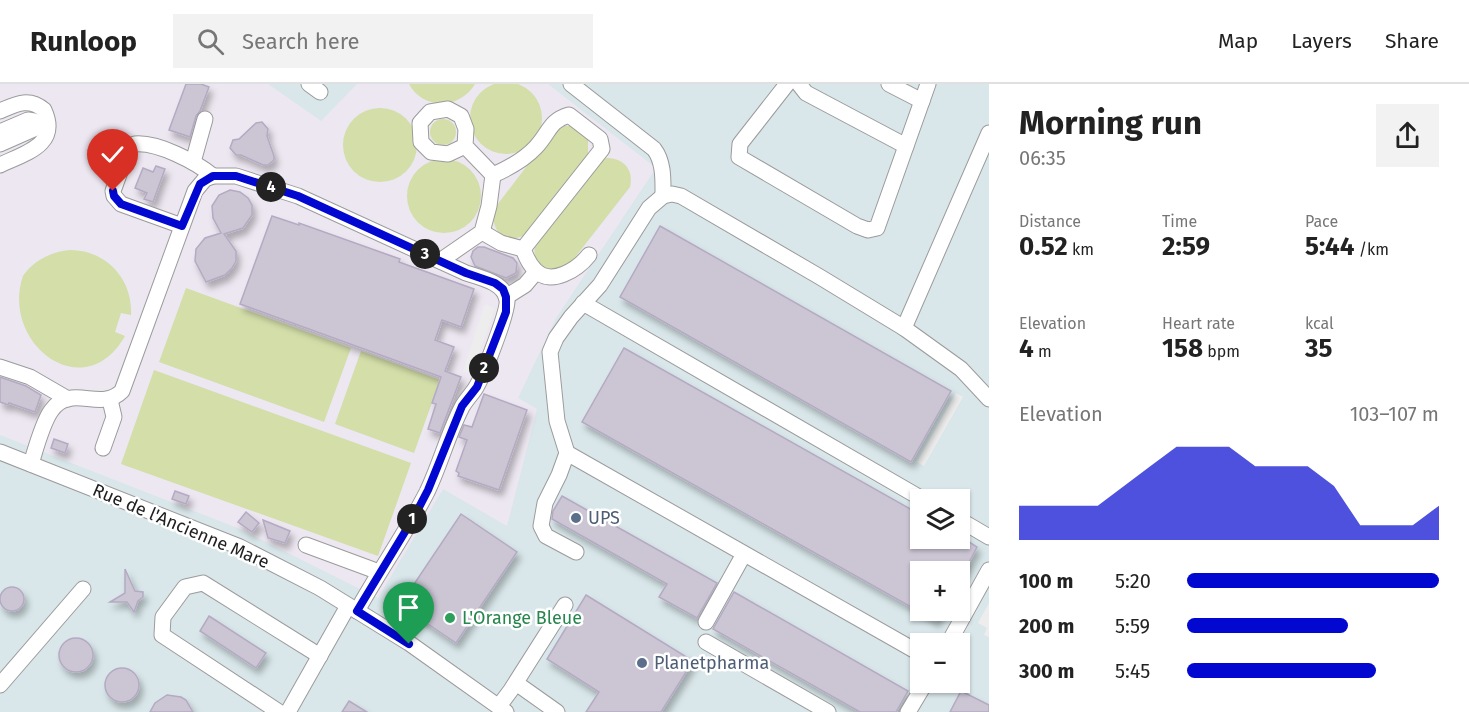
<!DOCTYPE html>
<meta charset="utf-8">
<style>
body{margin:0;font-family:"Fira Sans",sans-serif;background:#f2f2f2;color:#222;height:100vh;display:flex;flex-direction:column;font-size:22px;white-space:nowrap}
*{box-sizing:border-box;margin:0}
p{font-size:20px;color:#767676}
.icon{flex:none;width:33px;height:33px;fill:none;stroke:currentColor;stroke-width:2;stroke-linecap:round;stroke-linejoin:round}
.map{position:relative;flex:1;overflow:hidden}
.panel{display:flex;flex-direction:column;background:#fff;width:480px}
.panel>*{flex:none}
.fabs{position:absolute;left:910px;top:405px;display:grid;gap:12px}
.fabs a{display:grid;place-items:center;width:60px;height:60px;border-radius:0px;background:#fff;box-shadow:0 2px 4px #0004;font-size:30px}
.pin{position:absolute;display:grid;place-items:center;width:51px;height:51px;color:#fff;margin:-62px -26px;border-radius:50% 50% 50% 0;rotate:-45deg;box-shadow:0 0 6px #0007}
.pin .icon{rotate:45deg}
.km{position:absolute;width:30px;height:30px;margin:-15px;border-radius:50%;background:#222;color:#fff;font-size:16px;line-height:30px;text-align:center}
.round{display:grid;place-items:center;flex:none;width:63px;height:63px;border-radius:0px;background:#f2f2f2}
.head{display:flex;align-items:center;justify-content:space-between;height:102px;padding:0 30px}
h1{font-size:33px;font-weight:700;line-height:45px}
.metrics{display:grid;grid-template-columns:repeat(3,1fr);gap:9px;height:102px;padding:6px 30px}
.metrics div{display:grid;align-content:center}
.metrics b{font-size:26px;font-weight:700}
.metrics small{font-size:16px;font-weight:400}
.metrics p{font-size:16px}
.chart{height:168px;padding:12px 30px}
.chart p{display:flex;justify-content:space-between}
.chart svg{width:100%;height:108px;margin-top:6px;fill:#0208cf;opacity:.7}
ul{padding:0 30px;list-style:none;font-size:20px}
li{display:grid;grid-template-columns:96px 72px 1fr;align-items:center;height:45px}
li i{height:15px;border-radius:8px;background:#0208cf}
header{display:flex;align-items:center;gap:36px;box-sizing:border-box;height:84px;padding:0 30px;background:#fff;border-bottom:2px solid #e0e0e0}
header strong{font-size:28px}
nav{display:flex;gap:33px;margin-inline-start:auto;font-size:21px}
.search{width:420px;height:54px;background:#f2f2f2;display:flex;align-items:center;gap:15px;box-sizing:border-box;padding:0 21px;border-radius:0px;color:#767676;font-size:22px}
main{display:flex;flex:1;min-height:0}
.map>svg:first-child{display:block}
</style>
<header>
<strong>Runloop</strong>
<div class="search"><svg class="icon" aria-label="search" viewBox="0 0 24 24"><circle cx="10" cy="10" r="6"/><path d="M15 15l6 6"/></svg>Search here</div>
<nav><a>Map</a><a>Layers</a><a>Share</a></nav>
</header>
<main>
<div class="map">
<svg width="989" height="628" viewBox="0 0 989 628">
<defs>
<filter id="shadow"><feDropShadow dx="3.5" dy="6" stdDeviation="3" flood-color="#0004"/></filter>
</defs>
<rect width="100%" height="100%" fill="#ede7f1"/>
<g fill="#d9e7ea" fill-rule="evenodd">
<path d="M268 0H357L321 37Z"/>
<path d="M548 0H989V628H0V351L240 445 378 514 443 405 507 442 537 325 518 314 556 234 656 84ZM921 416H960V454H921ZM921 488H960V526H921ZM921 560H960V598H921Z"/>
</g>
<g fill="#ededed">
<path d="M485 220 495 224 472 290 463 287Z"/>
<path d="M956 309 963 313 924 382 917 378Z"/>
<path d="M989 519V553L984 551 987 544 978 539Z"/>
</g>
<g fill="#d3dea9">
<circle cx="506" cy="34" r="36"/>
<path d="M409 0H475C460 25 424 27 409 0Z"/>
<circle cx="380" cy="61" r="37"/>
<circle cx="443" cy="48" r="13"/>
<path d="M564 42H571L588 55V70L528 149C508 163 489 148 494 125L552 49Z"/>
<path d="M606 74C623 74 634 85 630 103L569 181C548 192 531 184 535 158L600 76Z"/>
<circle cx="444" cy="112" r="37"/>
<path d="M70 166C106 166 133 195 131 231L121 229 115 248 125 252C84 324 0 259 23 192 34 176 51 168 70 166Z"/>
<path d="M186 204 351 264 324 338 159 278Z"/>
<path d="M361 267 440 296 414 369 335 340Z"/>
<path d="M154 286 411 379 378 472 121 380Z"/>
</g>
<g fill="#cbc5d4" stroke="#b4aac3" stroke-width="1.5" filter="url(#shadow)">
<path d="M186 0H201L209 3 200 27 196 32 190 53 169 46Z"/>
<path d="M262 38 268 45 267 52 274 72V76L268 81H263L241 71H236L230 64 233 56 239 55 256 39Z"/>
<path d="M156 82 165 85 153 118 144 115 147 109 135 104 143 84 153 88Z"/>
<path d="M230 106 240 108 248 114 252 121V131L243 144 224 150 236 167V177L232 184 225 191 206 198 195 177 196 165 205 154 221 149 213 134 212 122 219 111Z"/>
<path d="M272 132 299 141V139L400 175 399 178 474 205 461 243 442 236 435 256 454 263 445 287 461 293 440 349 428 345 436 320 432 319 441 293 240 220Z"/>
<path d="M660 142 951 307 911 378 620 213Z"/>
<path d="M478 163H484L513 174 517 179 516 189 506 194 475 182 471 173 473 167Z"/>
<path d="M624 264 921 431V454H963L977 463 964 488H921V526H942L936 537 582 338Z"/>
<path d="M0 293 26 302 41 311 35 328 9 319 8 321 0 318Z"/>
<path d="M484 310 527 326 499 406 458 392 459 389 456 387 467 356 459 353 464 341 472 343Z"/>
<path d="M54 355 68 360 65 369 51 364Z"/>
<path d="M175 407 189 412 186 420 172 415Z"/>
<path d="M562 412 717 499 697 534 659 513 667 500 552 435 553 427Z"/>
<path d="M246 428 259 439 252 448 238 438Z"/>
<path d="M461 430 517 468 456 559 400 521Z"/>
<path d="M263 436 290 447 285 459 268 454Z"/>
<path d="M125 485 135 507 143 508V513L138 517 134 528 127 518H110L125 509Z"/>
<circle cx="12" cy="515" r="12"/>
<path d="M734 508 908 607 896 628H860L713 545Z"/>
<path d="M586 511 693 577 661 628H586L599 608 547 575Z"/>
<path d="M209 532 266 569 256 584 200 547Z"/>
<circle cx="76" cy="571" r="17"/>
<circle cx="122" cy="601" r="17"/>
<path d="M961 607 989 621V628H950Z"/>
<path d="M167 611 181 613 186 616 193 628H150L155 619Z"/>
<path d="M349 617 367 628H342Z"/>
</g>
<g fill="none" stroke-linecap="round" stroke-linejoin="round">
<defs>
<g id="minor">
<path d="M309 0 320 8"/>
<path d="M571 0 654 65C664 78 663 96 663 112"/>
<path d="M787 0 740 60 739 73 857 142 868 146 877 144 928 0"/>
<path d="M799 0 806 9 906 62"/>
<path d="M889 0 922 17"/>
<path d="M0 27C16 20 29 13 44 26 60 61 25 69 0 81"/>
<path d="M0 48 28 36 34 37 36 40 34 45 0 60"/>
<path d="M193 78 205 35"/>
<path d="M182 142 121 120 114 112 113 107 128 66 135 60C158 58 196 78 213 92"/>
<path d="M482 148 501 159 523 165 602 65 600 55 569 31C549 37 550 48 536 63 524 76 509 84 493 91"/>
<path d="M523 165C526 173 529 180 535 186 551 203 578 185 589 171"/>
<path d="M440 177 482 148 489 122 493 91 465 62 466 45 461 32 448 25 430 28 420 39 421 58 431 68 448 70 465 62"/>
<path d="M506 213 525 201 536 188"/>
<path d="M583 219 924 416"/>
<path d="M904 244 989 49"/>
<path d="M0 283 30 293 68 315"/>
<path d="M103 364 114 333 110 316"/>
<path d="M0 368 240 463 320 504 409 559 506 628"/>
<path d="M567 369 921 570"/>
<path d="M31 380C36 364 42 340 51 327 71 298 100 329 122 307L195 107 205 95 213 92H236L298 112 466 189C481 194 503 198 507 215 509 226 483 293 475 305 471 311 465 317 462 323 448 350 440 381 427 408 406 449 379 487 357 527"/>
<path d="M960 436 989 453"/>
<path d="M306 461 379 488"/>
<path d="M576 468 546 452 541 442 545 419 559 391 567 369 557 337 550 268 556 254 571 233 600 201 649 124 663 112 672 110 681 112 820 193 904 244 961 285 989 315"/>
<path d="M706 538 744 470"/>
<path d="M706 558 828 628"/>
<path d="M948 560 989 486"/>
<path d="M516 599 557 628"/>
<path d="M0 601 83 505"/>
<path d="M499 622 511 606 565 521"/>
<path d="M279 628 162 551 163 533 185 503 203 499 320 572"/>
<path d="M288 628 348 522"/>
<path d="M908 628 926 598"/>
</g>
</defs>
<use href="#minor" stroke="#9b9b9b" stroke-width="17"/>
<use href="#minor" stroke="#fff" stroke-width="15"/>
</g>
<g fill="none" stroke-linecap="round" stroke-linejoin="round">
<defs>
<path id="route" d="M113 107 114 112 121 120 182 142 200 100 213 92H236L298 112 466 189 495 199 503 205 506 213V228L477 303 462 322 428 406 414 433 357 527 409 560"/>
</defs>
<use href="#route" stroke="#fff" stroke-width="12"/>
<use href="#route" stroke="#0208cf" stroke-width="8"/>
</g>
<g fill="#5c6f8a" stroke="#fff" stroke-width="2">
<circle cx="576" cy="434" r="6"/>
<circle cx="642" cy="579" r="6"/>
</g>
<circle fill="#2e9e5b" stroke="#fff" stroke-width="2" cx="450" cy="534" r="6"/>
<g text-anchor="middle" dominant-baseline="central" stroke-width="5" stroke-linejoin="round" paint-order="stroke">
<g font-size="18" fill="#4e5e75" stroke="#fff" text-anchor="start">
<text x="588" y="434">UPS</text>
<text x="654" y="579">Planetpharma</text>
</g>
<g font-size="18" fill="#212121" stroke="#fff">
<text transform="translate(181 442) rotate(23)">Rue de l'Ancienne Mare</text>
</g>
<g font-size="18" fill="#27864d" stroke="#fff" text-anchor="start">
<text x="462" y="534">L'Orange Bleue</text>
</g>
</g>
</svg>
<div class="fabs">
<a><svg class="icon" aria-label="layers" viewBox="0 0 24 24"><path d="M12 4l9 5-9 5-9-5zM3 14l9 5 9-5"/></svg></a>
<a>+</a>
<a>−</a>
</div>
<div class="pin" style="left:409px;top:560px;background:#1e9e55"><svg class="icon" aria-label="arrive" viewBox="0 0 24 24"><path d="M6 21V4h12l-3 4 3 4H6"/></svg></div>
<div class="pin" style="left:113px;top:107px;background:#d93025"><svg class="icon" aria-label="check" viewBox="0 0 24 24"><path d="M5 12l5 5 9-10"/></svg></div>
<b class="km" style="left:412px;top:435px">1</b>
<b class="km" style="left:484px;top:284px">2</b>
<b class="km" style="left:425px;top:170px">3</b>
<b class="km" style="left:271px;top:103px">4</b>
</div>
<section class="panel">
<div class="head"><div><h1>Morning run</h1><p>06:35</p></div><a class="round"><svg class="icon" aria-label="share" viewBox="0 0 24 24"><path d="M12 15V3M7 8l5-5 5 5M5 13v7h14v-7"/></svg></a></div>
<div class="metrics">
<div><p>Distance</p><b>0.52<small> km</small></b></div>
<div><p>Time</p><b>2:59</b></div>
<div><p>Pace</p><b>5:44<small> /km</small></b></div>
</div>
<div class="metrics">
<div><p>Elevation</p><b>4<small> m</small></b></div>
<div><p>Heart rate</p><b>158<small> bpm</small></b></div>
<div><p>kcal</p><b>35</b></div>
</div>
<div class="chart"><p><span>Elevation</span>103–107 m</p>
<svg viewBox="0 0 160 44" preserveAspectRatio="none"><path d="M0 44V30L10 30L20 30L30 30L40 22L50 14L60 6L70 6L80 6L90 14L100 14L110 14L120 22L130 38L140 38L150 38L160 30V44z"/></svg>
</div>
<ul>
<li><b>100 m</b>5:20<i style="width:100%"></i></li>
<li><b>200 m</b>5:59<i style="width:64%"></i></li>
<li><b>300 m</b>5:45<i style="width:75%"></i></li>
</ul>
</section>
</main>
